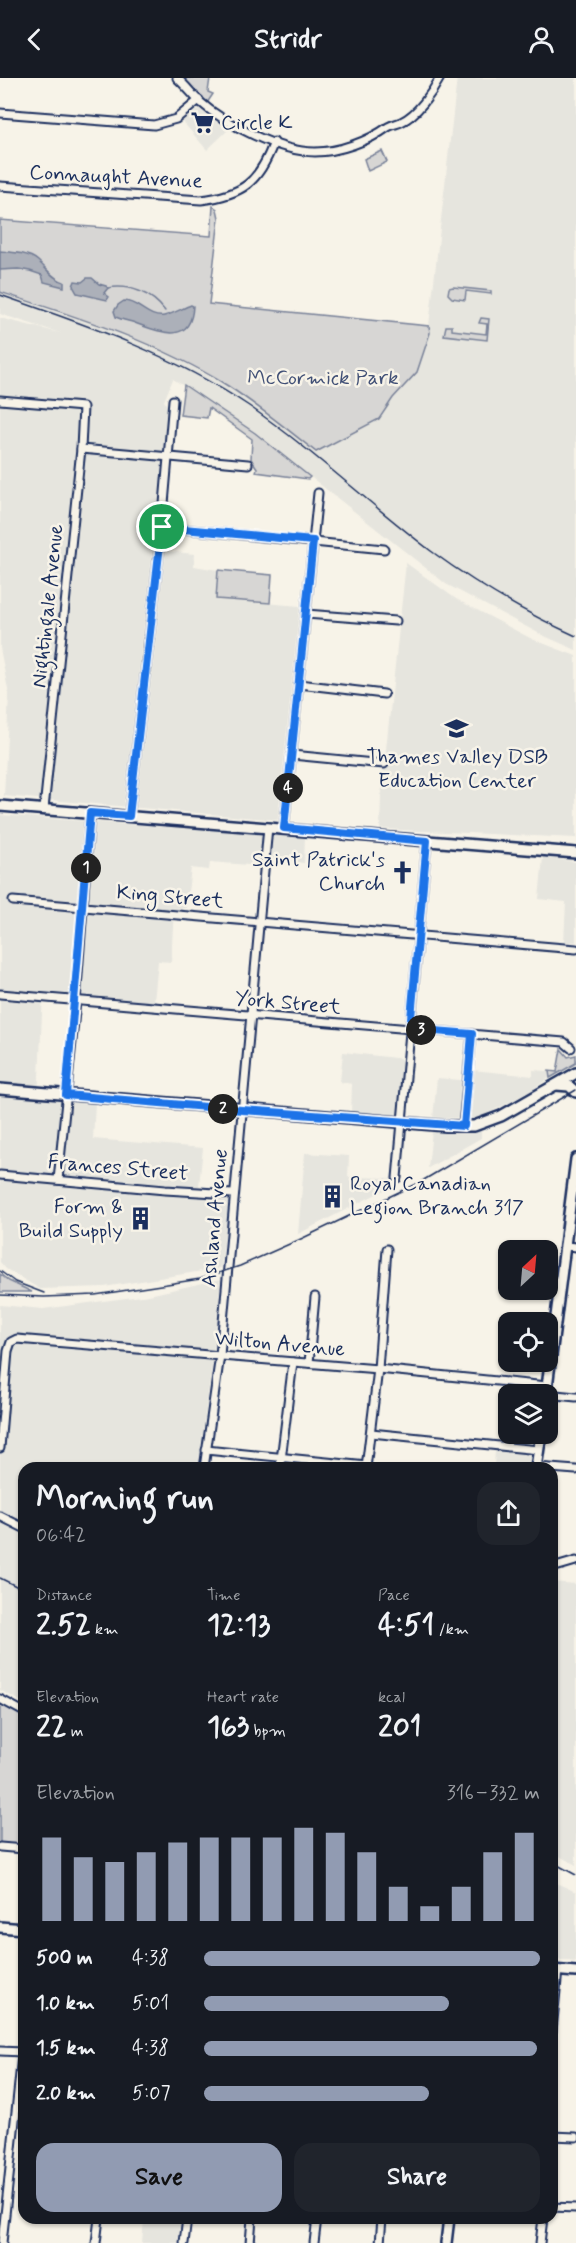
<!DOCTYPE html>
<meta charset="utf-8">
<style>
body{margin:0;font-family:Mynerve,sans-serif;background:#20242c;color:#f1f3f6;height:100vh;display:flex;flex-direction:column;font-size:22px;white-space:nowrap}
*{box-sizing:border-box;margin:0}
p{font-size:20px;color:#9ea1a6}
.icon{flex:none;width:33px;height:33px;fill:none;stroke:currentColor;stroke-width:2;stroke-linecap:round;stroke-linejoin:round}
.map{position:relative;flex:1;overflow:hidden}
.side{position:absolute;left:18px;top:1384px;width:540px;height:762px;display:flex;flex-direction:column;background:#171b24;border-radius:18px;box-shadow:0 2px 4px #0004}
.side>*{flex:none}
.needle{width:39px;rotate:26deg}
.buttons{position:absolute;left:498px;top:1162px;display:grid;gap:12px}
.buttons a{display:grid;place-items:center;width:60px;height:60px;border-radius:12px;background:#171b24;box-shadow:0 2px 4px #0004;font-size:30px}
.pin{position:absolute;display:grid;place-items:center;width:51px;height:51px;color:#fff;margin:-26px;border:3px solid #fff;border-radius:50%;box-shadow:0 2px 6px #0007}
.km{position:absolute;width:30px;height:30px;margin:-15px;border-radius:50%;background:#222;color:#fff;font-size:16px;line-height:30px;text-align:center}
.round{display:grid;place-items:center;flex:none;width:63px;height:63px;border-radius:18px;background:#20242c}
.overview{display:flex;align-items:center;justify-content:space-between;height:102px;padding:0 18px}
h1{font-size:33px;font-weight:800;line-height:45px}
.figures{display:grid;grid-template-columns:repeat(3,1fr);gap:9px;height:102px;padding:6px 18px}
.figures div{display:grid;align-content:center}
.figures b{font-size:30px;font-weight:800}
.figures small{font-size:16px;font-weight:400}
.figures p{font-size:16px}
.chart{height:168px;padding:12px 18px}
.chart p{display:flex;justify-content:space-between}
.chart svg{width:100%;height:108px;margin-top:6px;stroke:#919bb2;stroke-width:6}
.primary-button{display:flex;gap:12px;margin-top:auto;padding:12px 18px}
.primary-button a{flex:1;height:69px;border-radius:18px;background:#919bb2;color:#111;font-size:24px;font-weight:800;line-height:69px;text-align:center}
.primary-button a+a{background:#20242c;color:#f1f3f6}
ul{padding:0 18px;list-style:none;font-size:20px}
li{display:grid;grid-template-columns:96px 72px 1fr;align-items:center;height:45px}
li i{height:15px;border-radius:8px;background:#919bb2}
header{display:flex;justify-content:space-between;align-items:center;height:78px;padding:0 18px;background:#171b24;font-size:27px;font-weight:800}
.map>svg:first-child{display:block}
</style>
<header><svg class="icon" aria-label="back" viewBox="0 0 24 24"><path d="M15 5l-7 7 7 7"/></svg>Stridr<svg class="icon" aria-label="person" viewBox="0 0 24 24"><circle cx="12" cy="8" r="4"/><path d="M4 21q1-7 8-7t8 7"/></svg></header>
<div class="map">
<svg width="576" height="2165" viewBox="0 0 576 2165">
<rect width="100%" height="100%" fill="#f7f3e8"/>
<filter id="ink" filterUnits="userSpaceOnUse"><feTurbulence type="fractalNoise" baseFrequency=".0167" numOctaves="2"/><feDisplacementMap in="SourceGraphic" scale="12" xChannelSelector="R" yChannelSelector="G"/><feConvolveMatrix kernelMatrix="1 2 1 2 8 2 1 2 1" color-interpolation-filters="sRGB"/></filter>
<g filter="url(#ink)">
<g fill="#e6e5de">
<path d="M457 0H576V572L540 556 446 506 255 355 173 301 164 323 168 329 154 472 195 476 194 488 218 492 216 521 300 528 278 742 4 718 9 617 0 570V240L60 255 0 236V214L85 241 170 277 226 307 253 325 379 341 430 255 429 248Z"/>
<path d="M199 31 228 52 207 72 182 43Z"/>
<path d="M406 485 456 521 532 561 576 578V760L380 751 381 718Z"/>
<path d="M0 737 263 756 262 788 210 784 209 792 191 790 186 830 174 831 171 884 158 883 154 924 43 915 38 1020 95 1025 93 1061 203 1070 199 1108 231 1111 221 1190 104 1209 40 1211 6 1191 0 1184Z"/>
<path d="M273 756 305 758 304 785 270 781Z"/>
<path d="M543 779 576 784V864H564L566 824 539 821Z"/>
<path d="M343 974 404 981 399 1035 397 1038 351 1035 352 1006 340 1004Z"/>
<path d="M472 992 533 998V992L558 994 527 1015 477 1041 433 1040 437 1000 472 1003Z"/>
<path d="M481 1052V1060L428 1090 432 1053Z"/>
<path d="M305 1075 349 1078 348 1099 391 1100 402 1103 298 1156Z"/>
<path d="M221 1201 215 1267 198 1390H24V1625L0 1612V1227L43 1231 149 1217Z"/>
<path d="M495 1372 530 1376 529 1390 494 1388Z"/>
<path d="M552 1504 576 1506V1787L552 1774Z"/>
<path d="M552 1803 576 1814V1884L552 1881Z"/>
<path d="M144 2141H181L178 2165H142Z"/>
</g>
<g fill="#d7d6d4" stroke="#798299" stroke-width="1.5">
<path d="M181 0H210L208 14 213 16 207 25Z"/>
<path d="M382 73 387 84 368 93 364 81Z"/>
<path d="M213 128 217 131 219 140 209 226 429 248 430 255 417 294 393 320 379 341 316 374C287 351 259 328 228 308 158 264 78 239 0 214V142L211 158Z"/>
<path d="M453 209 491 213V216L466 213 465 222 452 220 448 216 449 210Z"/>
<path d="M481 240 489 241 487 262 444 257 446 248H452V252L486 256 487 246 479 245Z"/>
<path d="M184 307 255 355 310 399 308 401 256 394 257 390 251 381 252 361 209 330 207 340 180 337Z"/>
<path d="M218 492 272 497 270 525 216 521Z"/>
<path d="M561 971 568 979 576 977V985L550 1000 549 993 557 994Z"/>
<path d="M0 1196 9 1203 32 1214H0Z"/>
<path d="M0 1623 24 1636V1769L0 1766Z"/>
</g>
<g fill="#acb0b9" stroke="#727c95" stroke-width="1.5">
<path d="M0 173C12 174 29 175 38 183 46 190 53 201 64 204V209L44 204 42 197 30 193 18 191 0 192Z"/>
<path d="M87 200H92L99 206 106 208 108 210 104 215 109 219 107 222 77 215 73 208 75 203 82 204Z"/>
<path d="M124 223C138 223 149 241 164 238 173 236 183 230 191 227L193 228C191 268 160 254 135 245 129 243 122 242 116 239L114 233 118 227Z"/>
</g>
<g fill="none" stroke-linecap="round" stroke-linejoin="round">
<path stroke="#727c95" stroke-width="1.5" d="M108 210C129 206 152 215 165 233"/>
<defs>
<g id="minor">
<path d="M177 0C185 7 192 16 199 23 225 46 280 74 315 74 339 74 369 63 388 49 393 46 397 46 401 44 417 37 432 15 440 0"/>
<path d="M0 35 154 47 176 41 199 22"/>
<path d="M0 108 201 122C243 117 259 104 274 64"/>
<path d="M0 322 83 329 81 371 44 731"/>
<path d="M81 371 248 386"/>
<path d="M162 449 384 471"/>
<path d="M306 536 396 543"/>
<path d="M299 606 384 616"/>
<path d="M292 677 384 686"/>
<path d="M129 738 162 449 173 322"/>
<path d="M284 751 318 415"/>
<path d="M13 823 576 871"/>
<path d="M0 916 564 964 571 970"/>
<path d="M463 1048 472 956"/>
<path d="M0 1097 165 1112 233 1116"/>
<path d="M397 1100 427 763"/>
<path d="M58 1102 76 924 90 735"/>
<path d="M565 1168 576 1169"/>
<path d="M309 1285 315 1219"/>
<path d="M546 1316 576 1319"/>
<path d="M371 1355 539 1372"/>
<path d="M0 1370 8 1273 11 1264 17 1261 378 1291 547 1308"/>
<path d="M206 1372 367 1388"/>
<path d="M537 1389 576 1392"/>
<path d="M204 1390 220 1277 268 749"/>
<path d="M280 1390 293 1284"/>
<path d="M366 1390 378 1291 387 1171"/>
<path d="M0 1438 24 1450"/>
<path d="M552 1490 576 1483"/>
<path d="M0 1621 24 1634"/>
<path d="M0 1769 24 1771"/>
<path d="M552 1953 558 1892"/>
<path d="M0 1973 22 1974"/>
<path d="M552 2058 576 2059"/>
<path d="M552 2129 576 2130"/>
<path d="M2 2165 24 1958"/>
<path d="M96 2165 99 2140"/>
<path d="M184 2165 187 2140"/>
<path d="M250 2165 252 2140"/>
<path d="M314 2165 317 2140"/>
<path d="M380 2165 382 2140"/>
<path d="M540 2165 543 2140"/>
</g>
<g id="major">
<path d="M0 728 576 775"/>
<path d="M556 1007 569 1008 576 1014"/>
<path d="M0 1011 446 1048H474L501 1038 576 995"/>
<path d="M546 1317 576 1081"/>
<path d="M536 1390 541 1356"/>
<path d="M0 1849 24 1851"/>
<path d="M552 1892 576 1894"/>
<path d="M446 2165 449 2140"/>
</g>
</defs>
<use href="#minor" stroke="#1b2f5e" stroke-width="11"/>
<use href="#major" stroke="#1b2f5e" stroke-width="14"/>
<use href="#minor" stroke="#f7f3e8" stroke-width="7"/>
<use href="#major" stroke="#f7f3e8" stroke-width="9"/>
<g stroke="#1b2f5e" stroke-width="1.5">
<path d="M0 217C87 247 172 276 249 328 313 372 369 426 431 473 476 506 525 535 576 558"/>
<path d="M0 1193 15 1204 44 1215"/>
<path d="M0 1217 44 1219 95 1217 200 1201 240 1188 303 1160 422 1103 576 1012"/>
<path d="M0 1500 24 1512"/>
<path d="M552 1784 576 1797"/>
</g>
</g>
</g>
<g fill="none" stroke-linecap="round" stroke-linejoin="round" filter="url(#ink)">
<defs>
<path id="route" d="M162 449 313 463 284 750 427 763 410 951 472 956 464 1048 242 1032 66 1017 90 735 129 738Z"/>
</defs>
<use href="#route" stroke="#fff" stroke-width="12"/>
<use href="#route" stroke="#1a73e8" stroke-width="8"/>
</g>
<defs>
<symbol id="supermarket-bare" viewBox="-9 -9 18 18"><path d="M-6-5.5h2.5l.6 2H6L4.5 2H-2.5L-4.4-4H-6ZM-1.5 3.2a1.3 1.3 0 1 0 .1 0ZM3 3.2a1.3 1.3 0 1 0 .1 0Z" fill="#1b2f5e" stroke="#f7f3e8" stroke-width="2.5" paint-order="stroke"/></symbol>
<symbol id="school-bare" viewBox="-9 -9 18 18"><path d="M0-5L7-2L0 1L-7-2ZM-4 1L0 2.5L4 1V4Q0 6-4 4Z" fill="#1b2f5e" stroke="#f7f3e8" stroke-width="2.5" paint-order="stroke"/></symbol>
<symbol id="church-bare" viewBox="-9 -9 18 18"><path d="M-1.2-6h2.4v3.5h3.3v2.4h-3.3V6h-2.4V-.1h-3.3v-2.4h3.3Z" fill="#1b2f5e" stroke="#f7f3e8" stroke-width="2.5" paint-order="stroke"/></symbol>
<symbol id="building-bare" viewBox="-9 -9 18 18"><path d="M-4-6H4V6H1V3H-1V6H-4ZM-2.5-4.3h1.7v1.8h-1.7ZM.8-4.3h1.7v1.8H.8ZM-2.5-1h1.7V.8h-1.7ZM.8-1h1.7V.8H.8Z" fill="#1b2f5e" stroke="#f7f3e8" stroke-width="2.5" paint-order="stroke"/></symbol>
</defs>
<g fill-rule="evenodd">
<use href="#supermarket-bare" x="186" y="28" width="33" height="33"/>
<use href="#school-bare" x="440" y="634" width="33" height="33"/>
<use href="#church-bare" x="386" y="778" width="33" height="33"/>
<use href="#building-bare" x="316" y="1102" width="33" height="33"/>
<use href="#building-bare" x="124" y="1124" width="33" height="33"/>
</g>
<g text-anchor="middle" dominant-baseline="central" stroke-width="5" stroke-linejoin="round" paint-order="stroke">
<g font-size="21" fill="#1b2f5e" stroke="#f7f3e8" text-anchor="start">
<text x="221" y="45">Circle K</text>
<text x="457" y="679" text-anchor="middle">Thames Valley DSB<tspan x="457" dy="24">Education Center</tspan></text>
<text x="385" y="782" text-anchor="end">Saint Patrick's<tspan x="385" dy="24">Church</tspan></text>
<text x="350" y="1106">Royal Canadian<tspan x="350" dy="24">Legion Branch 317</tspan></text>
<text x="123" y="1129" text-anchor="end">Form &amp;<tspan x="123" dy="24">Build Supply</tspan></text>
</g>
<g font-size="21" fill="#1b2f5e" stroke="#f7f3e8">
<text transform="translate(116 99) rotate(3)">Connaught Avenue</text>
<text transform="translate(48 528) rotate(-84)">Nightingale Avenue</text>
<text transform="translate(170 819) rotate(5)">King Street</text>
<text transform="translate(288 925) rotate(5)">York Street</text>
<text transform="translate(118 1090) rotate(5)">Frances Street</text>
<text transform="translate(215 1140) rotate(-85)">Ashland Avenue</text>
<text transform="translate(280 1266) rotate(5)">Wilton Avenue</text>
</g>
<g font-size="21" fill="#415076" stroke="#f7f3e8">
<text x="323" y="300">McCormick Park</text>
</g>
</g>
</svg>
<div class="buttons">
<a><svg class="needle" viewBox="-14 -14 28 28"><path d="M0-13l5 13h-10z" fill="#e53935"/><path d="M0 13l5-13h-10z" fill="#9ea1a6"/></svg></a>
<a><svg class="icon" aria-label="locate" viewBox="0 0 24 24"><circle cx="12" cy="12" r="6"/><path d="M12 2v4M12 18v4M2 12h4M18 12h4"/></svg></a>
<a><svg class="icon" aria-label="layers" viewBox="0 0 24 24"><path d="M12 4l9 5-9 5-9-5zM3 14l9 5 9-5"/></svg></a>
</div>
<div class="pin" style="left:162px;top:449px;background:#1e9e55"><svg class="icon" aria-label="arrive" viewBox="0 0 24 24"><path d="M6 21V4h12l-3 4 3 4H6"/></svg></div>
<b class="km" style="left:86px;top:790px">1</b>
<b class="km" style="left:223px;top:1031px">2</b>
<b class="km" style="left:421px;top:952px">3</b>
<b class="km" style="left:288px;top:710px">4</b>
<section class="side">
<div class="overview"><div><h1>Morning run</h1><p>06:42</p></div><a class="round"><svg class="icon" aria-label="share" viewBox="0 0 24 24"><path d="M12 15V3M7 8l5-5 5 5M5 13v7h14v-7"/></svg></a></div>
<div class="figures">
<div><p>Distance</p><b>2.52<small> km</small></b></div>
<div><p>Time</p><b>12:13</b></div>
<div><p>Pace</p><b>4:51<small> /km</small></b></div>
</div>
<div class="figures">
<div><p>Elevation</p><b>22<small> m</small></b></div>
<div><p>Heart rate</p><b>163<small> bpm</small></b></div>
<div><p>kcal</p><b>201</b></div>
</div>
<div class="chart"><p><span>Elevation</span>316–332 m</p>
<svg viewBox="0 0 160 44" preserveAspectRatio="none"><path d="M5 44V10M15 44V18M25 44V20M35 44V16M45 44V12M55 44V10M65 44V10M75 44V10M85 44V6M95 44V8M105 44V16M115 44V30M125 44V38M135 44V30M145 44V16M155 44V8"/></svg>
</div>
<ul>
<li><b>500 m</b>4:38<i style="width:100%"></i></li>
<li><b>1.0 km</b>5:01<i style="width:73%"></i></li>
<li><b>1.5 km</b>4:38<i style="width:99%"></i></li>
<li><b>2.0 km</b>5:07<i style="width:67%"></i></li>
</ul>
<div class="primary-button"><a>Save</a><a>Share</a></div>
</section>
</div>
